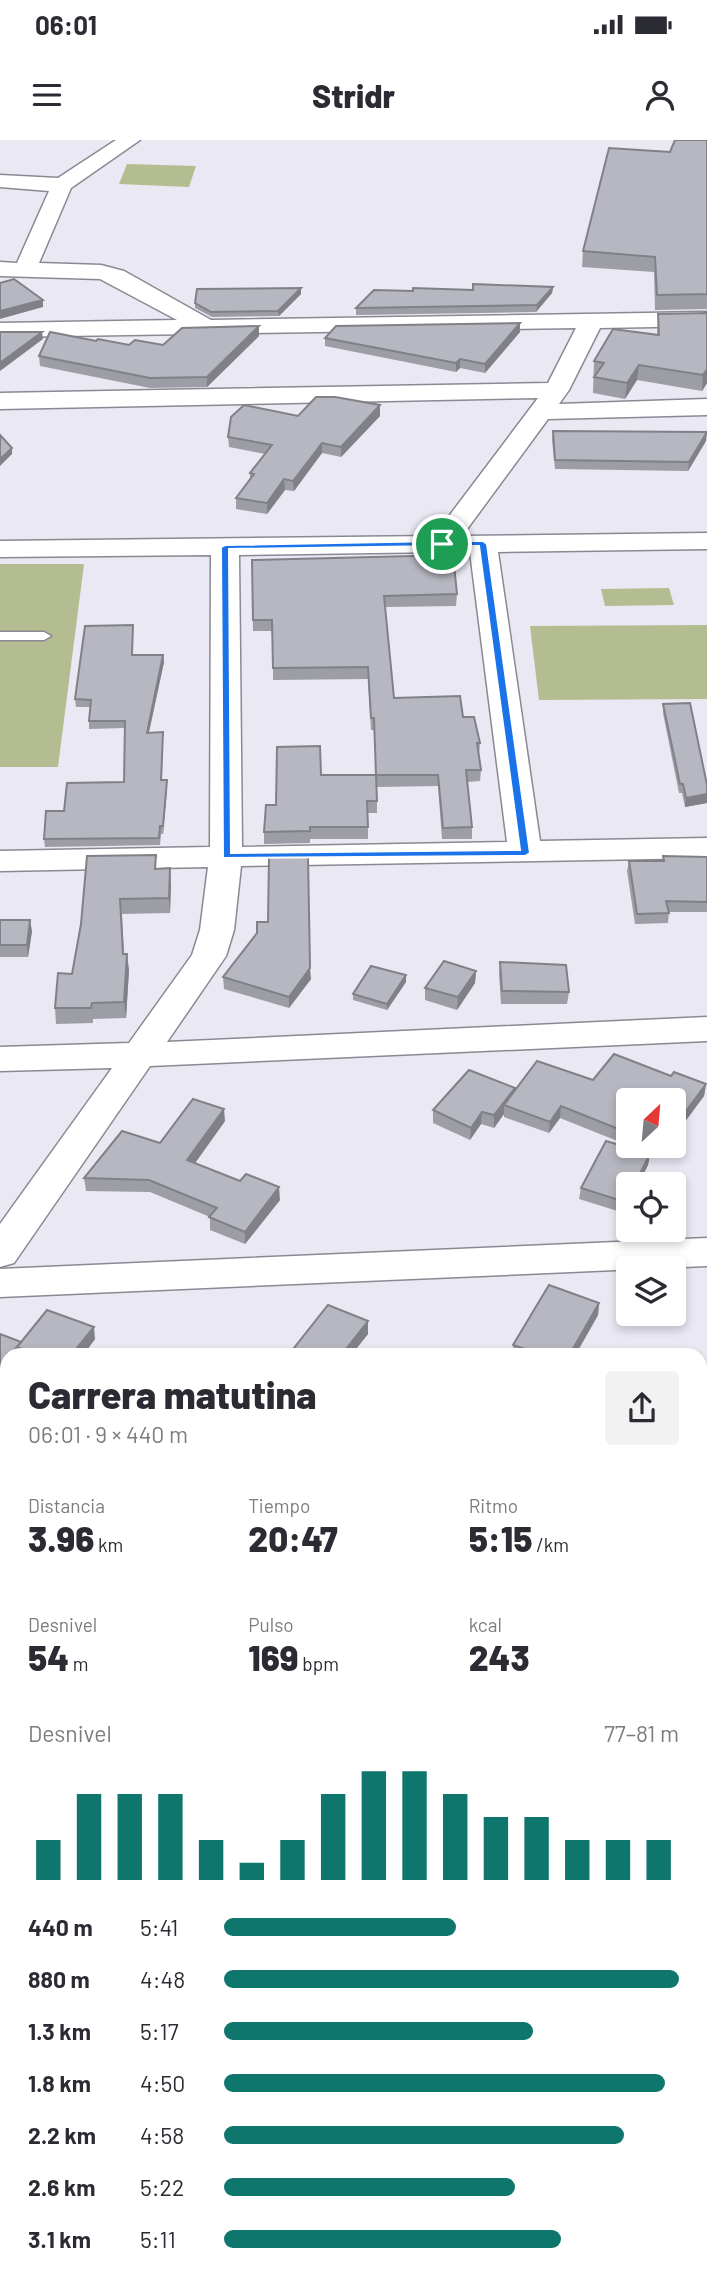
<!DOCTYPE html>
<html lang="es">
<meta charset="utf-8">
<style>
body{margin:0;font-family:Barlow,sans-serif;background:#f2f2f3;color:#2b2b33;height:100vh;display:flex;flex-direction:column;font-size:26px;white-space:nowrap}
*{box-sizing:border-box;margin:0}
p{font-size:23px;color:#7c7c81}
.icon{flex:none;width:38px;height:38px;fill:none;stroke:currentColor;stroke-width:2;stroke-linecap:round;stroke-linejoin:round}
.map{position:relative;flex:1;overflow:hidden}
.panel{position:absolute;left:0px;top:1208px;width:707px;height:934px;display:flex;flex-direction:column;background:#fff;border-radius:21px 21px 0 0;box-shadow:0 4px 10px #0003}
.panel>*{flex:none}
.needle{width:46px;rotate:26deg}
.controls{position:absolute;left:616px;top:948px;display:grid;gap:14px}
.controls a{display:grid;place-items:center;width:70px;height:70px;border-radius:7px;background:#fff;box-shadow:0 4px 10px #0003;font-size:35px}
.pin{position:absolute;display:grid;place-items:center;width:60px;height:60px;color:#fff;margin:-30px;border:4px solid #fff;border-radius:50%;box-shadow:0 2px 7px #0007}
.round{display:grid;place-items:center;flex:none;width:74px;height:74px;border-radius:7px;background:#f2f2f3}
.summary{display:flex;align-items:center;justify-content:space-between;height:119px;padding:0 28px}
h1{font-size:38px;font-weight:800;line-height:52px}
.figures{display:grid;grid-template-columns:repeat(3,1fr);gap:10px;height:119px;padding:7px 28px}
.figures div{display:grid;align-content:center}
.figures b{font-size:35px;font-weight:800}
.figures small{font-size:19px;font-weight:400}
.figures p{font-size:19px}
.chart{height:196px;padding:14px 28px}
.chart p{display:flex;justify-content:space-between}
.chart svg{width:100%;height:126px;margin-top:7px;stroke:#0f766e;stroke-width:6}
ul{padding:0 28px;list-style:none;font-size:23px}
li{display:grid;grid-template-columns:112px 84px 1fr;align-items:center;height:52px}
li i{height:18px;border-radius:9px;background:#0f766e}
.status{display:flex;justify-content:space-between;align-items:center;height:49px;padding:0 35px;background:#fff;direction:ltr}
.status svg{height:19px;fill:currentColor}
header{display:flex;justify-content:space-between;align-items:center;height:91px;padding:0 28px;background:#fff;font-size:32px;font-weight:800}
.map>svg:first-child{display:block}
</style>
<div class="status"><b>06:01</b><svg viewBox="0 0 49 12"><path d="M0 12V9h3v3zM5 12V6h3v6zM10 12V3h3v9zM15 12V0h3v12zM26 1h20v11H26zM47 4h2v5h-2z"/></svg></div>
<header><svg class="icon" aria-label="menu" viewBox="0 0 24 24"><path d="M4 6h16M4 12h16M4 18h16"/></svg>Stridr<svg class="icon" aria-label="person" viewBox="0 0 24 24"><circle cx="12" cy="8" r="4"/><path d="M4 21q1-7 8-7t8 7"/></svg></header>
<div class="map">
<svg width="707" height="2142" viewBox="0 0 707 2142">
<rect width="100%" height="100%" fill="#e9e8f3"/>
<g fill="#b3bd91">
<path d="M127 24 196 26 189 47 119 44Z"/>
<path d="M0 424H84L58 627H0Z"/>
<path d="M669 448 674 465 605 466 601 449Z"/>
<path d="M707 485V559L539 560 530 486Z"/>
</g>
<g fill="#abb782">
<path d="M700 1417 707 1418V1501L700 1502Z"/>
<path d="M707 2012V2142H567L577 2135H700V2019Z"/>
</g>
<g fill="#86cbdb">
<path d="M707 1846V2033L700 2040V1860Z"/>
<path d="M437 2135H528L518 2142H432Z"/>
</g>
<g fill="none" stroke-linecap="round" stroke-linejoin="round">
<defs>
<path id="service" d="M0 492H44L51 496 44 500H0Z"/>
<g id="minor">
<path d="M116 0H140L71 48 39 123 101 125 124 131 211 180 707 172V186L600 188 569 250 559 264 707 259V275L548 279 462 396 707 393V409L498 412 540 701 707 698V718L241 726 234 790 226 816 167 902 707 877V901L150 926 14 1123 0 1127V1084L112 928 0 931V907L129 903 192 815 200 790 208 727 0 731V711L210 707 211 415 0 417V401L434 396 538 258 0 269V253L548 243 576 188 0 197V183L177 180 100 139 0 136V122L17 123 49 51 0 47V35L58 38ZM442 412H470L507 702 242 707 239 415Z"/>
<path d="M707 1098V1126L0 1157V1129Z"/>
<rect x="0" y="1394" width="7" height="36"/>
<rect x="0" y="1658" width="7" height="44"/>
</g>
<g id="tertiary">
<path d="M707 1307V1350L700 1352V1310Z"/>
<path d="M162 2135H218L215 2142H159Z"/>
</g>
</defs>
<use href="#service" stroke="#8a8993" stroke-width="3"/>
<use href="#minor" stroke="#8a8993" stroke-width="3"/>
<use href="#tertiary" stroke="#8a8993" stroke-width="3"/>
<use href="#service" fill="#fff" fill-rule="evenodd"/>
<use href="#minor" fill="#fff" fill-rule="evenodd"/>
<use href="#tertiary" fill="#fff" fill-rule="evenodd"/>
</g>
<g fill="#9d9da6">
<path d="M707 0V169L655 170 654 132 582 127 583 111 670 12Z"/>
<path d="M553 147 552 153 536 172 356 175V168L413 151Z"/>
<path d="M301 154 279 176 212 177 195 168V163Z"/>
<path d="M707 173V243L702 251 637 240 625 259 593 253 594 221 657 195 658 174Z"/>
<path d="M259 186V196L207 247 150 248 40 226 39 216 96 201 129 205H163Z"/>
<path d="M520 192 485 233 460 228 456 232 325 206V198Z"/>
<path d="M298 276H380L341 317 322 313 294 351 285 350 267 374 236 369V358L250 339V333L265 314 229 307 228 297Z"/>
<path d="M553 291 706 301 688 331 555 329 552 300Z"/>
<path d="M252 420 457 454 456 466 385 467 394 558 463 577 480 603 479 614 481 630 480 641 467 642 472 687V699H442L438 646 377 647V673H368V699H310V703L264 704V692L276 665 321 635H376L374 590H371L368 539 273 540V491H253Z"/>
<path d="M133 485V515H163L164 522 149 593 163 600 162 640 167 647 163 694H161L160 705 45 707 44 699 64 671 124 642 125 588 89 589V581L90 567H76L75 559Z"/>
<path d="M663 564 707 645V663L685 667 682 653H679L663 573Z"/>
<path d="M663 716 707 717V772H669L668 783 635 784 627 731 629 721H663Z"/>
<path d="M157 729 171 744 170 773 122 774 124 814 129 830 126 878 93 879V883L56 884 55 868 72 834 81 784Z"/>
<path d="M0 780 32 791 28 817H0Z"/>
<path d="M268 782 311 839 289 868 224 849 223 837Z"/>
<path d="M500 822 569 852 567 864H501L499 834Z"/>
<path d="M476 831 475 843 457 870 425 860V848Z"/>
<path d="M406 842 387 870 353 860V854Z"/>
<path d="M671 936 706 944 704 956 684 983 674 978V961H628V991L620 1002 560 978 549 993 504 977V974L494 988 481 984 470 1000 433 983V970L514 952 593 940Z"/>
<path d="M225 981 195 1023 280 1060 245 1104 210 1090V1077L150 1052 86 1051 84 1038 160 1003Z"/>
<path d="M650 1014 648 1025 624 1073 579 1059 581 1048Z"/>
<path d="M599 1163 598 1175 576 1214H513V1205Z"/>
<path d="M368 1181V1194L352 1214H294V1208Z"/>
<path d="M0 1194 21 1202 95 1199 84 1214H7V1234L0 1243Z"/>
<path d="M0 1459 7 1462V1544L1 1541 0 1542Z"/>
</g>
<g fill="#808087">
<path d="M553 147 552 153 536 172 537 165Z"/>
<path d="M301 148V154L279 176 278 171Z"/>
<path d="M43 160V167L0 179V171Z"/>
<path d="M520 183V192L485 233V224Z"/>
<path d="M259 186V196L207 247V237Z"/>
<path d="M42 192 43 199 0 231V223Z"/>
<path d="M460 219V228L456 232V223Z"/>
<path d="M639 225 637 240 625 259 627 243Z"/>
<path d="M707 229V243L702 251 703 235Z"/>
<path d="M380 265V276L341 317V307Z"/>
<path d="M707 292 706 301 688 331 689 322Z"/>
<path d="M322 303V313L294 351 293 341Z"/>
<path d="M12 308V314L0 326V319Z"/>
<path d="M284 339 285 350 267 374V363Z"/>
<path d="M163 515 164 522 147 600V593Z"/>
<path d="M167 640V647L163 694V686Z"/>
<path d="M707 654V663L685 667 686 658Z"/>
<path d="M170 728 171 744 170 773 169 758Z"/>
<path d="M30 780 32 791 28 817 27 805Z"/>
<path d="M127 814 129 830 126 878 124 862Z"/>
<path d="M310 828 311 839 289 868V857Z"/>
<path d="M476 831 475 843 457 870 458 857Z"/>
<path d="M406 835V842L387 870V864Z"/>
<path d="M706 944 704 956 684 983 686 971Z"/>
<path d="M515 948 514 960 504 965V974L494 988V975Z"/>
<path d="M561 966 560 978 549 993 550 982Z"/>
<path d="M224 969 225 981 188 1033 187 1020Z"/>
<path d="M482 972 481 984 470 1000 471 988Z"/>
<path d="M628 981V991L620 1002 621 990Z"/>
<path d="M650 1014 648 1025 638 1045H634Z"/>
<path d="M279 1047 280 1060 245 1104V1092Z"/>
<path d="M628 1056V1064L624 1073 625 1062Z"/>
<path d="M599 1163 598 1175 576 1214H570Z"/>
<path d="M368 1181V1194L352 1214H342Z"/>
<path d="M94 1187 95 1199 84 1214H72Z"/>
<path d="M17 1207 18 1214H11Z"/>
<path d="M7 1219V1234L0 1243V1228Z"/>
<path d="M707 1805V1816L700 1829V1818Z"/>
</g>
<g fill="#b7b7c1" stroke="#808087" stroke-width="2">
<path d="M675 0H707V154L657 155 655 117 583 111 609 8 670 12Z"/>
<path d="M14 139 43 160 0 171V143Z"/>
<path d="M473 144 553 147 537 165 356 168 374 150 413 151V148L473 150Z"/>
<path d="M301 148 278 171 211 172 195 163 197 149Z"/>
<path d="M707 173V229L703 235 639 225 627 243 594 237 604 223 594 221 613 189 659 195 658 174Z"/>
<path d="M520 183 485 224 460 219 456 223 325 198 336 186Z"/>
<path d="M259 186 207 237 150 238 39 216 50 192 96 201 98 199 129 205 135 200 163 205 182 188Z"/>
<path d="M0 192H42L0 223Z"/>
<path d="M316 257H335L380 265 341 307 322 303 293 341 284 339 267 363 236 358 254 334 250 333 272 305 228 297 231 277 244 265 298 276Z"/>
<path d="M553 291 707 292 689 322 555 320Z"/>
<path d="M0 295 12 308 0 319Z"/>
<path d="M453 415 457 454 384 456 394 558 460 556 463 577H474L480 603H477L481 630H466L472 687 443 688 438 635H376L374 578H371L368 527 273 528 272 480H253L252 420Z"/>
<path d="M133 485 132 515H163L147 593 163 592 161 640H167L163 686H160L159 698 44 699 46 671H64L67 643 124 642 125 581H89L91 560 75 559 85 486Z"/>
<path d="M690 563 707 645V654L686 658 683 644H680L663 564Z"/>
<path d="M320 606 321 635H376L377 661H367L368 687H310V691L264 692 266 665H276L277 607Z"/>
<path d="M156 715 155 729 170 728 169 758 120 759 123 814H127L124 862 92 863 91 868H55L58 833 72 834 81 784 87 716Z"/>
<path d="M308 716 310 828 289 857 223 837 257 793V782H268L269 717Z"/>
<path d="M663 716 707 717V762L666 761 669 773 637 774 629 721H664Z"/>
<path d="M0 780H30L27 805H0Z"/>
<path d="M444 821 476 831 458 857 425 848Z"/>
<path d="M500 822 566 825 569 852 502 851Z"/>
<path d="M371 826 406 835 387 864 353 854Z"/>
<path d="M614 914 671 936 674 932 706 944 686 971 674 966V961H660L648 956 644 961H628V981L621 990 561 966 550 982 504 965 537 921 593 940Z"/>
<path d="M469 930 515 948 494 975 482 972 471 988 433 970Z"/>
<path d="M193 959 224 969 187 1020 240 1041 246 1034 279 1047 245 1092 209 1077 217 1068 149 1040 84 1038 122 991 160 1003Z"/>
<path d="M606 1001 650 1014 634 1045H628V1056L625 1062 581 1048Z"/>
<path d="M549 1145 599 1163 570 1214H540L513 1205Z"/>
<path d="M328 1165 368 1181 342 1214H312L294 1208Z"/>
<path d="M47 1170 94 1187 72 1214H36L17 1207Z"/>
<path d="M0 1194 21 1202 11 1214H7V1219L0 1228Z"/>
<path d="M0 1459 7 1462V1533L0 1530Z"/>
<path d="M700 1557 707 1560V1805L700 1818Z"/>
</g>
<path fill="#1a73e8" stroke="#fff" stroke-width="2" fill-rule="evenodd" d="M442 401H483L487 404 530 713 525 716 223 718 221 407 225 405ZM442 406H479L520 710 231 713 229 409Z"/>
</svg>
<div class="controls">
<a><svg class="needle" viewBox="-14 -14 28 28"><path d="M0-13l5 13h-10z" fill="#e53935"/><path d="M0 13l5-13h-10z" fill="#7c7c81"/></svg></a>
<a><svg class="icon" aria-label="locate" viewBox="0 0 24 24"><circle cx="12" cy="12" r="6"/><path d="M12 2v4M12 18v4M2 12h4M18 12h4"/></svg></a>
<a><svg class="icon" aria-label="layers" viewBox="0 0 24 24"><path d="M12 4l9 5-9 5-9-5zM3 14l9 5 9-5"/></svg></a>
</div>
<div class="pin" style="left:442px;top:404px;background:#1e9e55"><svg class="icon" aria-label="arrive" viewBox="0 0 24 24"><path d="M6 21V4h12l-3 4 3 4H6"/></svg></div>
<section class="panel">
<div class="summary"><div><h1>Carrera matutina</h1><p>06:01 · 9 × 440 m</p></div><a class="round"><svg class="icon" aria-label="share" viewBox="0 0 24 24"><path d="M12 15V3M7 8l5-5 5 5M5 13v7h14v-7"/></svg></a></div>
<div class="figures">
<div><p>Distancia</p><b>3.96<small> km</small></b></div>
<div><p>Tiempo</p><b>20:47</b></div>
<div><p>Ritmo</p><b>5:15<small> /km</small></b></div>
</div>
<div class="figures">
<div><p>Desnivel</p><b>54<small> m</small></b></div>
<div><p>Pulso</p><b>169<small> bpm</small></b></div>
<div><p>kcal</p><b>243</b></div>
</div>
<div class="chart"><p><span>Desnivel</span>77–81 m</p>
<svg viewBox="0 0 160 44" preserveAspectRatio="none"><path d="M5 44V30M15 44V14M25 44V14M35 44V14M45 44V30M55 44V38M65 44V30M75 44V14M85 44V6M95 44V6M105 44V14M115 44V22M125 44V22M135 44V30M145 44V30M155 44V30"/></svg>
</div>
<ul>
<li><b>440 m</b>5:41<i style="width:51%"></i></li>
<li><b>880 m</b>4:48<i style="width:100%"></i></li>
<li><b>1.3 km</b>5:17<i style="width:68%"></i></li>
<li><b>1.8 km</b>4:50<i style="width:97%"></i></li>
<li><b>2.2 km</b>4:58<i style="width:88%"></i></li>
<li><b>2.6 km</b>5:22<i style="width:64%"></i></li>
<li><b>3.1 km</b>5:11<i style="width:74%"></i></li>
</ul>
</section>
</div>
